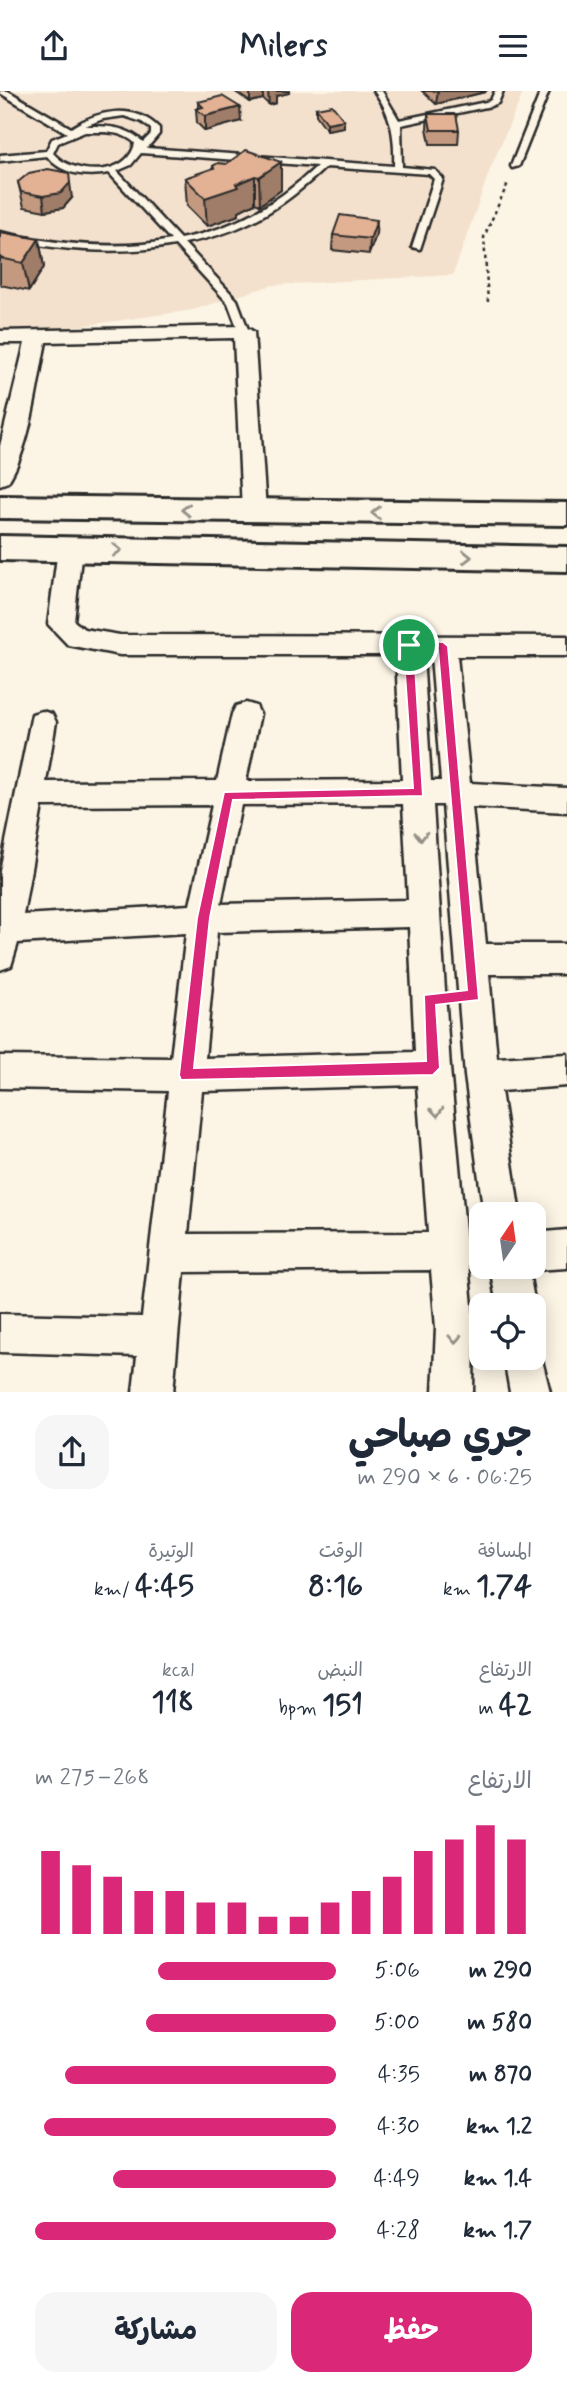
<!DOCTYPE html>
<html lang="ar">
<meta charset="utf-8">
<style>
body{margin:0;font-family:Mynerve,"Playpen Sans Arabic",sans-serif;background:#f6f6f7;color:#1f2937;direction:rtl;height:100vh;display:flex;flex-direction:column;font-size:26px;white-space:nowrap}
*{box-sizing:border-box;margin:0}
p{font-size:23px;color:#747a83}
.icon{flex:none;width:38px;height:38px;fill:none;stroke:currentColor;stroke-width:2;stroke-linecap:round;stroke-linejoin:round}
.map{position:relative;height:1301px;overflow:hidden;direction:ltr}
.side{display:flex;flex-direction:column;background:#fff;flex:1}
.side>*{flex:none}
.needle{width:46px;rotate:13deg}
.tools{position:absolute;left:469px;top:1111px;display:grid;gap:14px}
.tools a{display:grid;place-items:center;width:77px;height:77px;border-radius:14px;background:#fff;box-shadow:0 4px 18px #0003;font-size:35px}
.pin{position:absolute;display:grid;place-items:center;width:60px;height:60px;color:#fff;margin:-30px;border:4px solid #fff;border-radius:50%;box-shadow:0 2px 7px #0007}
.round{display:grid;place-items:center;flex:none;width:74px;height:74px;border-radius:21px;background:#f6f6f7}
.summary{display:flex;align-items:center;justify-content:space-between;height:119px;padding:0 35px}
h1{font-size:38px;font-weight:700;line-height:52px}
.stats{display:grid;grid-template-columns:repeat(3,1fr);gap:10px;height:119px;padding:7px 35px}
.stats div{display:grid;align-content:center}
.stats b{font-size:30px;font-weight:700}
.stats small{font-size:19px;font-weight:400}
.stats p{font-size:19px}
.chart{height:196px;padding:14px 35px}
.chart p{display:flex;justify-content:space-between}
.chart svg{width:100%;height:126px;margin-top:7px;stroke:#db2777;stroke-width:6}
.action{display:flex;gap:14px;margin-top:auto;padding:14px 35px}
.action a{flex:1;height:80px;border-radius:21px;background:#db2777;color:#fff;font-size:28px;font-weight:700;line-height:80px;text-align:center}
.action a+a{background:#f6f6f7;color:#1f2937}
ul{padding:0 35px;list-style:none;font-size:23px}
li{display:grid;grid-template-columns:112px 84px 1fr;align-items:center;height:52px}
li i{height:18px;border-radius:9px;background:#db2777}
header{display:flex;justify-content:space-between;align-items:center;height:91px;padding:0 35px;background:#fff;font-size:32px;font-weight:700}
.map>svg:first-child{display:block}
</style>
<header><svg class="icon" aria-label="menu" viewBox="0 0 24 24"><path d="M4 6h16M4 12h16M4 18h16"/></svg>Milers<svg class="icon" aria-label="share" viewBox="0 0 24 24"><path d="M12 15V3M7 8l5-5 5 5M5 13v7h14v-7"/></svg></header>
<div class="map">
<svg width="567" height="1301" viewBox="0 0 567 1301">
<rect width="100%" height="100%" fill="#fcf5e5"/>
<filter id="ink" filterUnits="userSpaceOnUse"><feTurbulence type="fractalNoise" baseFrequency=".0143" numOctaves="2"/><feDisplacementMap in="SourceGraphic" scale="14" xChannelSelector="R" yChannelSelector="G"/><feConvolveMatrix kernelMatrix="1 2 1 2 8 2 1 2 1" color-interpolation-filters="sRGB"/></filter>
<g filter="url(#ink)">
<path fill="#f4e1cd" d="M0 0H524L491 76 453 184 273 194 193 219 66 237 0 240Z"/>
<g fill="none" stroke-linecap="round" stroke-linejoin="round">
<defs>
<g id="service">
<path d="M0 0H8L71 37C98 19 134 12 159 37V43L147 57 394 75C395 45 392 24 374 0H382L399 29 486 11 491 9 495 0H503L498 12 491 15 401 34 402 76 435 79 443 88 420 158 412 156 434 88 429 83 326 76C283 117 243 142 184 152L237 209 249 241 244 244 239 241 228 212 175 154C117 165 57 159 0 147V141C55 153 114 160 171 149L109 82C87 86 61 84 47 65L0 70V64L46 60 52 48 67 42 0 2ZM124 25 142 31 151 38V43L143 51C127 35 106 35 85 35L103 28ZM85 41C103 41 121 39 135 52 128 87 72 85 53 62L58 52ZM141 62 317 75C277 113 234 138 180 148L117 80 131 74Z"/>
<path d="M541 0H549L519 75 512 77 511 75Z"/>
</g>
<g id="minor">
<path d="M244 235 254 241 266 420 262 426H246L242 420 234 247 46 251C37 293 31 356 8 391L0 394V355L25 252H0V240Z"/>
<path d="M70 449 79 452 82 458 74 530 84 538 120 544 567 545V565H457L470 692 567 697V721L472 716 486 853H567V883H489L497 967 567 963V995L501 1000 520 1124H484L465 985 443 714H433L450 977 474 1237 473 1301H433L436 1237 431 1179 184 1181 173 1301H133L137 1265 0 1261V1223L142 1226 168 1000 0 997V965L171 967 186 842 18 852 11 875 0 879V780L32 623 42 620 52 623 56 631 46 691 217 690 232 623 236 615 246 612 256 615 260 623 246 690 402 689 396 564H120L68 554 48 533 58 458 61 452ZM423 565H431L441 690H431ZM403 713 408 809 221 813 241 714ZM212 714 190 814 23 824 42 715ZM409 836 415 961 205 967 217 841ZM417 994 428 1142 188 1143 202 1000Z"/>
<path d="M567 1139V1177L534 1179 528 1176 535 1214 534 1217V1214H497L490 1176H534V1142Z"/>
<path d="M534 1251 538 1253 550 1301H510L504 1267H534Z"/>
</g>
<g id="secondary">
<path d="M0 405 567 412V434L0 427Z"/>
<path d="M0 445 567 456V480L0 469Z"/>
</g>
</defs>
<use href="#service" stroke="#2b2b2b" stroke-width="5"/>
<use href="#minor" stroke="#2b2b2b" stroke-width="5"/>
<use href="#secondary" stroke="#2b2b2b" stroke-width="6"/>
<path stroke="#2b2b2b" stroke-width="2.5" stroke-dasharray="3.5 3.5" stroke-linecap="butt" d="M488 211 484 146 508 92"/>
<use href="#service" fill="#fcf5e5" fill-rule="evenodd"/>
<use href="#minor" fill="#fcf5e5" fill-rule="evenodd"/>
<use href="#secondary" fill="#fcf5e5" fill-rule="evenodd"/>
</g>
<g fill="#c39980" stroke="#2b2b2b" stroke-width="2">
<path d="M234 0H289V2L276 5V12L269 14 263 8 250 11Z"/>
<path d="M422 0H486L485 1 436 13Z"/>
<path d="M198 11 241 30 205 40 197 32 196 18 199 17Z"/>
<path d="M316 17 344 29V36L327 39 316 24Z"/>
<path d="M428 23 459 39 458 53H430L427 37Z"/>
<path d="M281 71V99L260 114 255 112 239 120V124L207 135 187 115 185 87 213 78V75Z"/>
<path d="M18 91 72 107 63 117 45 120 24 116Z"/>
<path d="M0 141 39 148 44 176 29 200 0 194Z"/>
<path d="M333 144H376L369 163 332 159Z"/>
</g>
<g fill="#9f7d68" stroke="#2b2b2b" stroke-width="2">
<path d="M250 0H263V8L250 11Z"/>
<path d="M268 0H289V2L276 5V12L269 14Z"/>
<path d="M438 0H486L485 1 436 13Z"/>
<path d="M240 16 241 30 205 40V25Z"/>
<path d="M344 29V36L327 39V32Z"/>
<path d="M281 71V99L260 114 259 86Z"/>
<path d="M255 85V112L239 120V124L207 135 205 107Z"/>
<path d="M70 92 72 107 63 117 45 120 43 105Z"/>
<path d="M377 129 376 144 369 163 370 148Z"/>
<path d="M39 148 44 176 29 200 23 172Z"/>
</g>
<g fill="#e3b295" stroke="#2b2b2b" stroke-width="2">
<path d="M222 5 240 16 205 25 196 18 203 16 198 11Z"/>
<path d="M332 14 344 29 327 32 316 17Z"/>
<path d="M428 23H456L459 39H431Z"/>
<path d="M246 59 281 71 259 86 255 85 236 93 238 96 205 107 185 87 214 77 213 75 218 72 226 73Z"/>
<path d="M48 78 69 82 70 92 61 102 43 105 21 101 18 91 29 82Z"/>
<path d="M340 124 377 129 370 148 333 144Z"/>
<path d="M0 141 39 148 23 172 0 167Z"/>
</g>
<defs><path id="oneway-chevron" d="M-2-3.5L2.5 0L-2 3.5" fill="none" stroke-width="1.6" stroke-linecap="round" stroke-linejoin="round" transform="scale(1.75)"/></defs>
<g stroke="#949088">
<use href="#oneway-chevron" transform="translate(186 419) rotate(-179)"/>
<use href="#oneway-chevron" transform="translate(376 422) rotate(-180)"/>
<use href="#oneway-chevron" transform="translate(117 459) rotate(1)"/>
<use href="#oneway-chevron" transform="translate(467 466) rotate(1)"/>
<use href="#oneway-chevron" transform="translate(421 745) rotate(88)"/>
<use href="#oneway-chevron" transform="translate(437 1021) rotate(85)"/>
<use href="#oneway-chevron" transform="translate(455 1248) rotate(88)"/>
</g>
</g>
<path fill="#db2777" stroke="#fff" stroke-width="2" fill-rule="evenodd" d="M409 550 443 551 448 555 479 909 436 914 440 977 433 984 181 989 179 984 197 827 224 701 413 697 403 554ZM414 558 438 559 467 899 424 904 426 970 194 977 210 827 233 709 423 705Z"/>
</svg>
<div class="tools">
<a><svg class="needle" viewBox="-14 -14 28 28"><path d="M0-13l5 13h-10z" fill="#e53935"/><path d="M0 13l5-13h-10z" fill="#747a83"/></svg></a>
<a><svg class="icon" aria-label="locate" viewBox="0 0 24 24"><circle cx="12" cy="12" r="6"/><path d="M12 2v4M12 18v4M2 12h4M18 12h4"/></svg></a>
</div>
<div class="pin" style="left:409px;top:554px;background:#1e9e55"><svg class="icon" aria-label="arrive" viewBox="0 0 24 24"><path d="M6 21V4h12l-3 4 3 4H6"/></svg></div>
</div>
<section class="side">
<div class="summary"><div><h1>جري صباحي</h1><p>06:25 · 6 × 290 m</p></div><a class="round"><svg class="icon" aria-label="share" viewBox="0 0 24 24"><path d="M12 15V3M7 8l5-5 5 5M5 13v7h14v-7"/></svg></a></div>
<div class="stats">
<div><p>المسافة</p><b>1.74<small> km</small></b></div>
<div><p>الوقت</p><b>8:16</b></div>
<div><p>الوتيرة</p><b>4:45<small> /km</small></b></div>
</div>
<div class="stats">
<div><p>الارتفاع</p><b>42<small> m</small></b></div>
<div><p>النبض</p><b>151<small> bpm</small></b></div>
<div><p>kcal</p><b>118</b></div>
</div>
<div class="chart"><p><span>الارتفاع</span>268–275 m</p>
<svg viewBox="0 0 160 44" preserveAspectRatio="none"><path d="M5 44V15M15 44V20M25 44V24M35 44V29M45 44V29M55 44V33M65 44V33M75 44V38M85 44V38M95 44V33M105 44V29M115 44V24M125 44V15M135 44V11M145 44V6M155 44V11"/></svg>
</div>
<ul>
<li><b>290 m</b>5:06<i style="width:59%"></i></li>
<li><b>580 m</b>5:00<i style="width:63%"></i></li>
<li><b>870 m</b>4:35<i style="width:90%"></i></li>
<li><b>1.2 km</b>4:30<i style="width:97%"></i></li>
<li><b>1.4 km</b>4:49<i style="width:74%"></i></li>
<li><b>1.7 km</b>4:28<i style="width:100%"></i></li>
</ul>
<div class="action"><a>حفظ</a><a>مشاركة</a></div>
</section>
